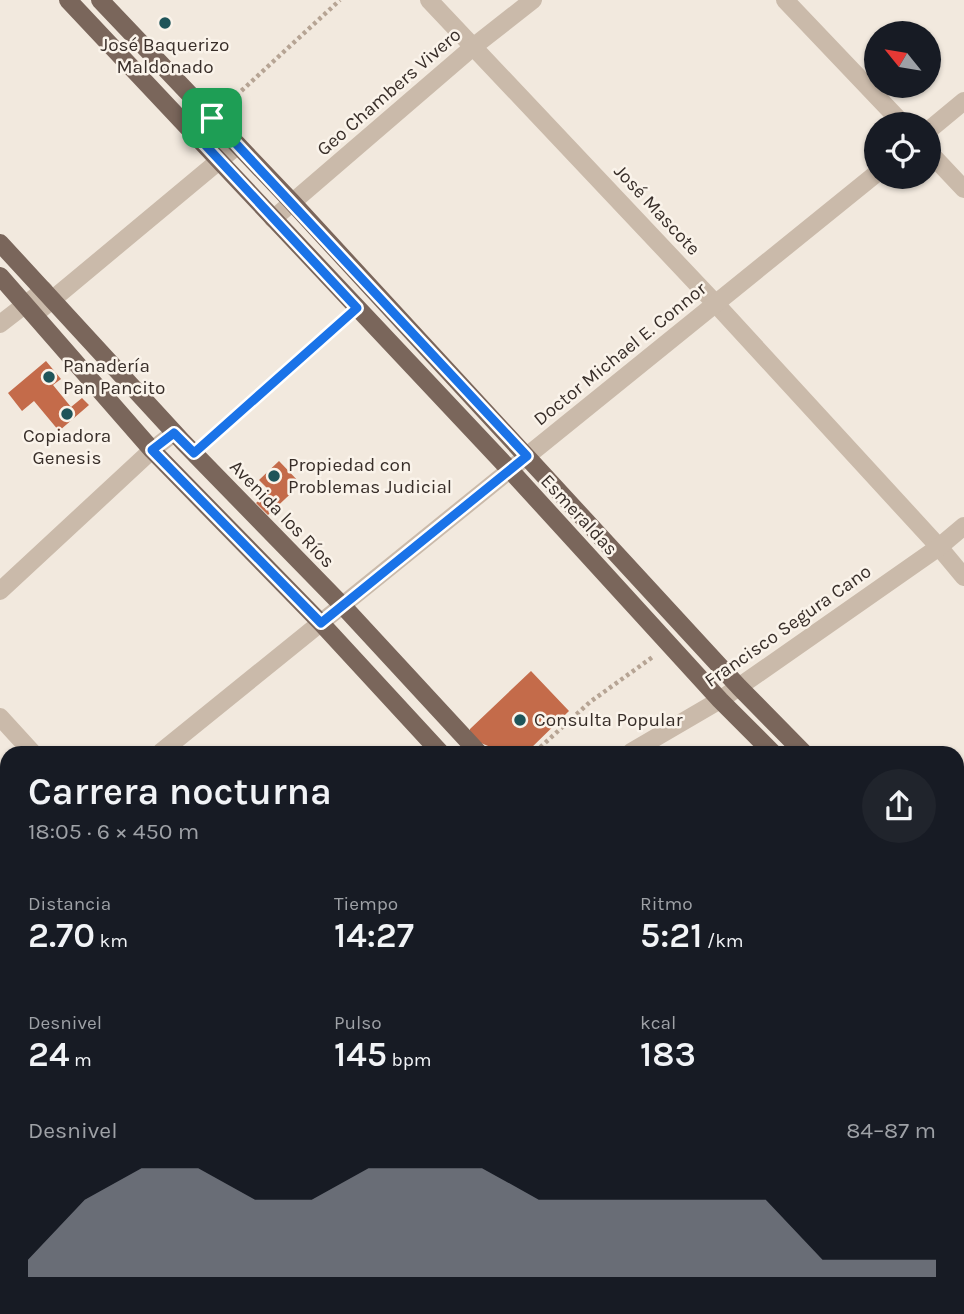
<!DOCTYPE html>
<html lang="es">
<meta charset="utf-8">
<style>
body{margin:0;font-family:Karla,sans-serif;background:#20242c;color:#f1f3f6;height:100vh;display:flex;flex-direction:column;font-size:26px;white-space:nowrap}
*{box-sizing:border-box;margin:0}
p{font-size:23px;color:#9ea1a6}
.icon{flex:none;width:38px;height:38px;fill:none;stroke:currentColor;stroke-width:2;stroke-linecap:round;stroke-linejoin:round}
.map{position:relative;flex:1;overflow:hidden}
.panel{position:absolute;left:0px;top:746px;width:964px;height:569px;display:flex;flex-direction:column;background:#171b24;border-radius:21px 21px 0 0;box-shadow:0 2px 5px #0004}
.panel>*{flex:none}
.needle{width:46px;rotate:300deg}
.tools{position:absolute;left:864px;top:21px;display:grid;gap:14px}
.tools a{display:grid;place-items:center;width:77px;height:77px;border-radius:50%;background:#171b24;box-shadow:0 2px 5px #0004;font-size:35px}
.pin{position:absolute;display:grid;place-items:center;width:60px;height:60px;color:#fff;margin:-30px;border-radius:14px;box-shadow:0 4px 10px #0006}
.round{display:grid;place-items:center;flex:none;width:74px;height:74px;border-radius:37px;background:#20242c}
.head{display:flex;align-items:center;justify-content:space-between;height:119px;padding:0 28px}
h1{font-size:38px;font-weight:600;line-height:52px}
.metrics{display:grid;grid-template-columns:repeat(3,1fr);gap:10px;height:119px;padding:7px 28px}
.metrics div{display:grid;align-content:center}
.metrics b{font-size:35px;font-weight:600}
.metrics small{font-size:19px;font-weight:400}
.metrics p{font-size:19px}
.chart{height:196px;padding:14px 28px}
.chart p{display:flex;justify-content:space-between}
.chart svg{width:100%;height:126px;margin-top:7px;fill:#8c9099;opacity:.7}
.map>svg:first-child{display:block}
</style>
<div class="map">
<svg width="964" height="1314" viewBox="0 0 964 1314">
<rect width="100%" height="100%" fill="#f2e9de"/>
<g fill="#c46b4a">
<path d="M46 361 61 379 53 385 71 407 82 398 89 405 59 431 34 401 22 411 8 393Z"/>
<path d="M279 461 301 484 268 515 256 503 270 491 259 480Z"/>
<path d="M531 671 569 711 527 752H497L493 748 476 741 470 736V729Z"/>
<path d="M0 1140 7 1148V1159L0 1165Z"/>
<path d="M127 1307H149L155 1314H119Z"/>
</g>
<g fill="none" stroke-linecap="round" stroke-linejoin="round">
<g stroke="#b6a494" stroke-width="4.5" stroke-dasharray="3.5 3.5" stroke-linecap="butt">
<path d="M226 105 340 0"/>
<path d="M208 441 345 319"/>
<path d="M535 752 590 702 654 656"/>
</g>
<g stroke="#cabaaa" stroke-width="18">
<path d="M429 0 715 303 939 547 964 577"/>
<path d="M785 0 903 124"/>
<path d="M929 130 964 101"/>
<path d="M929 152 964 189"/>
<path d="M273 219 473 47 533 0"/>
<path d="M35 314 238 145"/>
<path d="M0 324 44 290"/>
<path d="M0 591 152 450 174 433"/>
<path d="M0 717 32 752"/>
<path d="M161 752 877 173"/>
<path d="M631 752 720 700 939 547 964 526"/>
<path d="M0 877 7 872"/>
<path d="M957 997 964 990"/>
<path d="M0 1219 7 1213"/>
<path d="M541 1307 547 1314"/>
<path d="M311 1314 318 1307"/>
<path d="M652 1314 659 1307"/>
</g>
<g stroke="#7a665b" stroke-width="18">
<path d="M68 0 510 470 720 700 772 752"/>
<path d="M100 0 292 202 739 687 803 752"/>
<path d="M0 243 183 442 343 606 478 752"/>
<path d="M0 276 152 450 321 623 440 752"/>
<path d="M957 909 964 916"/>
<path d="M957 941 964 948"/>
<path d="M0 1264 7 1272"/>
<path d="M957 1297 964 1304"/>
<path d="M39 1307 45 1314"/>
<path d="M937 1307 943 1314"/>
</g>
</g>
<g fill="none" stroke-linecap="round" stroke-linejoin="round">
<defs>
<path id="route" d="M212 118 527 456 321 623 152 450 174 433 194 453 357 308 195 134Z"/>
</defs>
<use href="#route" stroke="#fff" stroke-width="14"/>
<use href="#route" stroke="#1a73e8" stroke-width="9"/>
</g>
<g fill="#1f5459" stroke="#faf3ea" stroke-width="2.5">
<circle cx="165" cy="23" r="7"/>
<circle cx="49" cy="377" r="7"/>
<circle cx="67" cy="414" r="7"/>
<circle cx="274" cy="476" r="7"/>
<circle cx="520" cy="720" r="7"/>
</g>
<g text-anchor="middle" dominant-baseline="central" stroke-width="5" stroke-linejoin="round" paint-order="stroke">
<g font-size="19" fill="#382e29" stroke="#faf3ea" text-anchor="start">
<text x="165" y="45" text-anchor="middle">José Baquerizo<tspan x="165" dy="22">Maldonado</tspan></text>
<text x="63" y="366">Panadería<tspan x="63" dy="22">Pan Pancito</tspan></text>
<text x="67" y="436" text-anchor="middle">Copiadora<tspan x="67" dy="22">Genesis</tspan></text>
<text x="288" y="465">Propiedad con<tspan x="288" dy="22">Problemas Judicial</tspan></text>
<text x="534" y="720">Consulta Popular</text>
</g>
<g font-size="19" fill="#382e29" stroke="#faf3ea">
<text transform="translate(389 92) rotate(-41)">Geo Chambers Vivero</text>
<text transform="translate(657 210) rotate(47)">José Mascote</text>
<text transform="translate(620 354) rotate(-39)">Doctor Michael E. Connor</text>
<text transform="translate(282 514) rotate(46)">Avenida los Ríos</text>
<text transform="translate(579 515) rotate(47)">Esmeraldas</text>
<text transform="translate(788 626) rotate(-35)">Francisco Segura Cano</text>
</g>
</g>
</svg>
<div class="tools">
<a><svg class="needle" viewBox="-14 -14 28 28"><path d="M0-13l5 13h-10z" fill="#e53935"/><path d="M0 13l5-13h-10z" fill="#9ea1a6"/></svg></a>
<a><svg class="icon" aria-label="locate" viewBox="0 0 24 24"><circle cx="12" cy="12" r="6"/><path d="M12 2v4M12 18v4M2 12h4M18 12h4"/></svg></a>
</div>
<div class="pin" style="left:212px;top:118px;background:#1e9e55"><svg class="icon" aria-label="arrive" viewBox="0 0 24 24"><path d="M6 21V4h12l-3 4 3 4H6"/></svg></div>
<section class="panel">
<div class="head"><div><h1>Carrera nocturna</h1><p>18:05 · 6 × 450 m</p></div><a class="round"><svg class="icon" aria-label="share" viewBox="0 0 24 24"><path d="M12 15V3M7 8l5-5 5 5M5 13v7h14v-7"/></svg></a></div>
<div class="metrics">
<div><p>Distancia</p><b>2.70<small> km</small></b></div>
<div><p>Tiempo</p><b>14:27</b></div>
<div><p>Ritmo</p><b>5:21<small> /km</small></b></div>
</div>
<div class="metrics">
<div><p>Desnivel</p><b>24<small> m</small></b></div>
<div><p>Pulso</p><b>145<small> bpm</small></b></div>
<div><p>kcal</p><b>183</b></div>
</div>
<div class="chart"><p><span>Desnivel</span>84–87 m</p>
<svg viewBox="0 0 160 44" preserveAspectRatio="none"><path d="M0 44V38L10 17L20 6L30 6L40 17L50 17L60 6L70 6L80 6L90 17L100 17L110 17L120 17L130 17L140 38L150 38L160 38V44z"/></svg>
</div>
</section>
</div>
